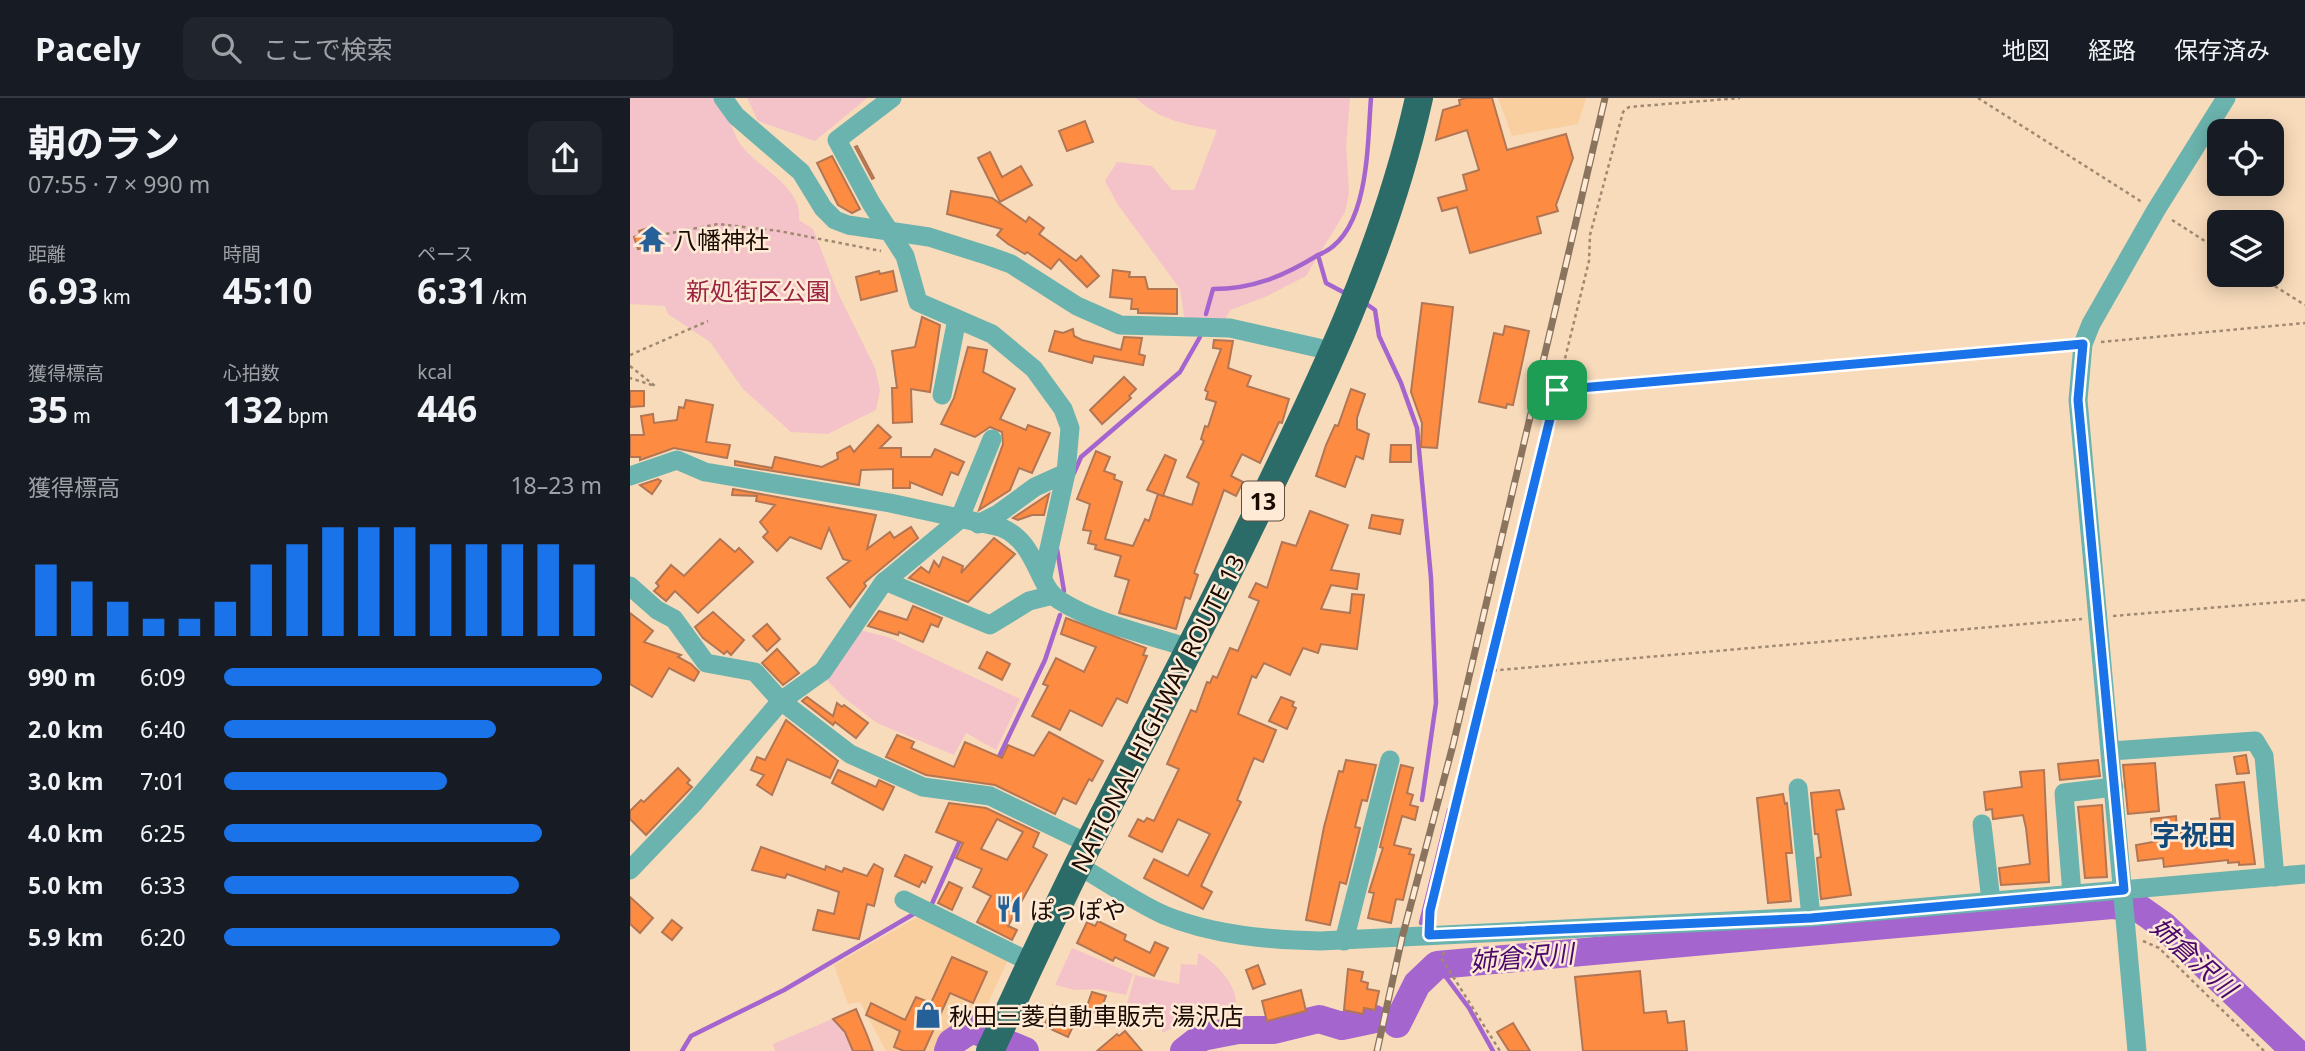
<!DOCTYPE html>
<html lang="ja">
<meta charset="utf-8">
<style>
body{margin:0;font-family:"Noto Sans","Noto Sans JP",sans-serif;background:#20242c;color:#f1f3f6;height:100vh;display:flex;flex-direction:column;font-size:26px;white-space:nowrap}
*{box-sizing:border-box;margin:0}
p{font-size:23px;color:#9ea1a6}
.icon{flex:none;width:38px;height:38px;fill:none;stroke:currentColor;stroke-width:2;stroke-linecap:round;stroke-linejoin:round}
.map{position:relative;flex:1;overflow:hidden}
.sheet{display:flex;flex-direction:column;background:#171b24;width:630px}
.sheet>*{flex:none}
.fabs{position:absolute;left:1577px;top:21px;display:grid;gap:14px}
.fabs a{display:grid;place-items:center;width:77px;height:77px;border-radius:14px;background:#171b24;box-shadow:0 4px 18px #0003;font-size:35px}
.pin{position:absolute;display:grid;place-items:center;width:60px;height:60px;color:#fff;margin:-30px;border-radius:14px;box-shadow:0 4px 10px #0006}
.round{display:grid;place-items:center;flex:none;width:74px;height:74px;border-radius:14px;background:#20242c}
.overview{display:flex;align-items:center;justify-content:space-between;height:119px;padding:0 28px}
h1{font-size:38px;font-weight:700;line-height:52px}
.stats{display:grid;grid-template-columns:repeat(3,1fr);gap:10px;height:119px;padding:7px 28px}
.stats div{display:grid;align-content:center}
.stats b{font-size:35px;font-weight:700}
.stats small{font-size:19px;font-weight:400}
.stats p{font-size:19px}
.chart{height:196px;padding:14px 28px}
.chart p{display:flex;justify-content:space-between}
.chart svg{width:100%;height:126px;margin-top:7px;stroke:#1a73e8;stroke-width:6}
ul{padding:0 28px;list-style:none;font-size:23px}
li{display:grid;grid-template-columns:112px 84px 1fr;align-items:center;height:52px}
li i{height:18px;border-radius:9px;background:#1a73e8}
header{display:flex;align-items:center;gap:42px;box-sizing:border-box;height:98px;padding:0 35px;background:#171b24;border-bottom:2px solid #363941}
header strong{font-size:33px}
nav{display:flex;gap:38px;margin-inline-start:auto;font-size:24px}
.search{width:490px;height:63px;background:#20242c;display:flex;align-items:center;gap:18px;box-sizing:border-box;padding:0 24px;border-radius:14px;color:#9ea1a6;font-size:26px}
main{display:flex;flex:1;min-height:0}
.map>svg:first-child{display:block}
</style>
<header>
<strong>Pacely</strong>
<div class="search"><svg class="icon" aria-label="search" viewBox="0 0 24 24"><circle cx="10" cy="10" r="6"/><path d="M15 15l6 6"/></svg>ここで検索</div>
<nav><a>地図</a><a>経路</a><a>保存済み</a></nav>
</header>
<main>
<section class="sheet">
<div class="overview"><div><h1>朝のラン</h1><p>07:55 · 7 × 990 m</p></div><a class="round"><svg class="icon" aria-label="share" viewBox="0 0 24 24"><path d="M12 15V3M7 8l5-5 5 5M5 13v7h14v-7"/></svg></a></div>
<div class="stats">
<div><p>距離</p><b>6.93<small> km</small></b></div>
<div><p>時間</p><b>45:10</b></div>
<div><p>ペース</p><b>6:31<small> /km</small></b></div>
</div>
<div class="stats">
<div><p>獲得標高</p><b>35<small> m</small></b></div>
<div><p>心拍数</p><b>132<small> bpm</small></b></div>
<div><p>kcal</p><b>446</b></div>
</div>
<div class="chart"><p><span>獲得標高</span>18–23 m</p>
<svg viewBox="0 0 160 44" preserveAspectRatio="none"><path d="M5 44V19M15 44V25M25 44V32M35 44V38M45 44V38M55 44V32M65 44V19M75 44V12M85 44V6M95 44V6M105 44V6M115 44V12M125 44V12M135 44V12M145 44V12M155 44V19"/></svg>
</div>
<ul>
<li><b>990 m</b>6:09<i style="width:100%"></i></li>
<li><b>2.0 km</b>6:40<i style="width:72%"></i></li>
<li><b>3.0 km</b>7:01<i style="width:59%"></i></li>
<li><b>4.0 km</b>6:25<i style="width:84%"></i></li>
<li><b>5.0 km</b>6:33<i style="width:78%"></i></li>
<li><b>5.9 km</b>6:20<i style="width:89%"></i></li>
</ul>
</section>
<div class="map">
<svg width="1675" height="953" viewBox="0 0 1675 953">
<rect width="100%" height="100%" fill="#f8dbbb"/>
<g fill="#facf9f">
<path d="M868 0H956L948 26 882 38Z"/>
<path d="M291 817 378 862 351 920 338 919 326 924 317 931 304 953H256L230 904 218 906 204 867Z"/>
</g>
<g fill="#f4c3c9">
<path d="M0 0H93C98 14 102 35 111 47 129 71 173 89 169 122L183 131 208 195 245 270 250 292 246 312 198 336 161 334 113 291 80 244 38 216 35 208 0 206Z"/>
<path d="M117 0H237L185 43 128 23Z"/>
<path d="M506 0H720L716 48 719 95 715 114 676 178 635 199 600 212 594 224 566 227 554 218 550 191 488 107 475 83 487 64 522 68 542 92H564L587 32C557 27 529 22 506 0Z"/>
<path d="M230 532 258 539 390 601 366 652 336 635 324 657 247 625 213 599 196 581Z"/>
<path d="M442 850 503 876 496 897 467 891 445 892 425 887Z"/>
<path d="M568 855C583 862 606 885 606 904 588 921 555 920 533 935L524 913 497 906 505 877 549 886 551 866 567 867Z"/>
<path d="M226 911 243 953H145L143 946Z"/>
</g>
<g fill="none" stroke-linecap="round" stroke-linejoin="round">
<g stroke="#a466ce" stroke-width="4.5">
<path d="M713 194 696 185 688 157C740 138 737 47 741 0"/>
<path d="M735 205 745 212 749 238 771 285 787 330 801 480 806 605 792 702"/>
<path d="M576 216 583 191C623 191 654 178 688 157"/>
<path d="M444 375 451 359 550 274 570 239"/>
<path d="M427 451 434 493"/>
<path d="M367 663 415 562 430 517"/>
<path d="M301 808 332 738"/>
<path d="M791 825 819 712"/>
<path d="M807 867 839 910 863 953"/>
<path d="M52 953 61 938 154 892 287 814"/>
</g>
<g stroke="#a466ce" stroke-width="28">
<path d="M767 926 787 886 807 867 1482 807 1510 811 1534 828 1665 953"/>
<path d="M318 953 321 945 342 931 395 953"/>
<path d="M554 953 572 939 608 932H644L689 921 712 928 745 921"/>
</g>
</g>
<g fill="#fe8b42" stroke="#b27654" stroke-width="2" fill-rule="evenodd">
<path d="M836 0H862L877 52 936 36 943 60 926 107 928 113 907 119 911 135 840 155 827 109 812 113 808 100 837 92 833 77 849 72 837 32 806 42 813 12 830 7 829 2Z"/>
<path d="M455 23 463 44 437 53 429 33Z"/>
<path d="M227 48 244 80 242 81 225 49Z"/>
<path d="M360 54 372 79 391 68 402 87 370 104 348 60Z"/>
<path d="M202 58 230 111 222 115 208 107 187 65Z"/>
<path d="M321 93 362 100 396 124 399 119 414 130 409 136 446 163 451 158 469 178 457 189 429 161 421 171 397 154 395 156 378 146 367 137 372 131 317 116Z"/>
<path d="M24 128 30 147 8 151 4 139 10 137 9 133Z"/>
<path d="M483 172 500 174 499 179H515L518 191H547V216L508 215V211H501L502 201 480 199Z"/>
<path d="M249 173 250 176 263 173 267 193 231 202 226 179Z"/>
<path d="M792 205 823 209 807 350 791 349 792 325 781 294Z"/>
<path d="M292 219 310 227 300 294 281 291 282 324 263 325 262 290H267L262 253 285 249Z"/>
<path d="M875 228 899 233 883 307 877 306 876 310 849 304 864 235 873 237Z"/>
<path d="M443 231 444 238 452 242 491 252 494 239 512 240 509 256 515 258 513 267 464 258 462 265 419 253 425 233 433 235Z"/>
<path d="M584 242 603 243 598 270 621 278 617 288 659 301 652 325 649 324 630 365 612 356 601 378 613 384 606 398 594 392 564 475 568 477 560 501 555 499 546 531 489 515 499 482 485 478 491 458 465 451 466 447 458 445 461 433 453 432 460 406 447 401 466 353 480 359 474 373 485 377 484 381 492 384 475 441 503 448 515 421 519 423 528 396 562 407 569 385 557 379 574 343 571 341 575 328 578 329 586 304 576 301 578 294 575 292 591 251 583 250Z"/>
<path d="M338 249 357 252 353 274 385 291 370 321 396 332 398 327 420 335 402 375 389 370 380 392 349 412 373 346 372 334 360 329 345 339 311 326 324 300Z"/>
<path d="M494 279 506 291 499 298 501 300 472 326 460 312Z"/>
<path d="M721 291 735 296 727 320V331L739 336 733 361 726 358 715 389 686 378 696 347 705 327 708 328Z"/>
<path d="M0 293H14V308L0 309Z"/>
<path d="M56 302 83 307 76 344 100 347 97 360 44 350 10 362V359H0V337H14L11 318 23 316 24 325 47 322 49 309 54 310Z"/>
<path d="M248 327 261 339 250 350H271V359H301L305 351 334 364 328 377 321 374 312 397 280 384V390H263V371L231 372 229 387 105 367V363L142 370 145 359 192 369 208 361 207 355 220 348 224 354Z"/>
<path d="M761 347H781V364H760Z"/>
<path d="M535 357 546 362 533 398 517 392Z"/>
<path d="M28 381 31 383 22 396 10 387Z"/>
<path d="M103 391 246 417 237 451 260 434 264 440 281 429 288 440 234 485 236 488 220 509 197 480 220 463 213 461 199 430 191 451 160 439 147 453 133 439 138 434 130 424 145 407 126 403 127 398 102 397Z"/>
<path d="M419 396 414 417H402L388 422 383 420Z"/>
<path d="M680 413 718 427 701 472 729 476 727 491 701 487 691 511 720 515 722 496 734 497 727 551 691 546 688 555 673 550 660 577 634 565 626 580 622 578 608 616 646 632 633 664 624 660 607 702 611 704 571 788 582 794 573 811 514 780 524 761 558 778 580 736 548 721 532 754 499 738 508 721 514 724 517 720 524 723 549 671 537 666 561 612 566 614 577 584 580 585 583 578 587 580 600 550 608 553 629 503 619 499 626 485 637 490 652 444 666 448Z"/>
<path d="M742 417 773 422 770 436 739 430Z"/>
<path d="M364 440 385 456 338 504 279 480 291 469 299 475 304 463 309 469 313 459 333 468 331 475Z"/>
<path d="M90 441 105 454 109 450 123 464 68 515 45 493 36 503 24 493 29 488 26 485 41 467 54 478Z"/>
<path d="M283 508 312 520 308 529 301 526 293 544 269 534 268 537 238 528 249 513 277 522Z"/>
<path d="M83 514 114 542 101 557 97 553 94 556 73 540 65 529Z"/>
<path d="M0 515 23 533 14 544 51 557 48 559 61 566 69 574 64 583 39 570 22 599 0 586Z"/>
<path d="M436 520 516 550 513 557 517 558 497 605 487 600 472 628 440 612 430 632 402 618 418 588 413 586 426 560 454 574 466 549 431 536Z"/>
<path d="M137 526 150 541 137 553 123 538Z"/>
<path d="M147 551 169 575 153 587 132 565Z"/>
<path d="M357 554 380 566 372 582 349 570Z"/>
<path d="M177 599 203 618 207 605 212 609 214 607 238 625 226 640 205 624 203 627 172 603Z"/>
<path d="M651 599 664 604 662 608 666 610 657 631 639 623Z"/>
<path d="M156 622 208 663 200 680 157 661 142 697 127 687 134 677 121 672 127 659 135 662Z"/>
<path d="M419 634 473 663 462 683 459 681 446 706 433 700 425 716 365 687 296 677 256 659 267 637 284 644 281 650 324 669 335 644 372 660 378 647 404 658Z"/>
<path d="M1616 657 1619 675 1607 676 1604 659Z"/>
<path d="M716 662 746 667 737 703 732 702 725 729 730 730 716 786 710 784 700 827 676 822 694 729 709 673 713 674Z"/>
<path d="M1468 662 1470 678 1430 682 1428 666Z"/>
<path d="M1525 665 1529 713 1498 716 1493 667Z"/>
<path d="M771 667 783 670 777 695 783 697 780 707 788 709 785 722 772 718 764 747 781 751 779 756 784 757 773 802 766 801 761 825 738 820 744 795 739 794 753 750 750 749Z"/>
<path d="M48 670 60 682 57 685 62 689 16 737 0 721V713L11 702 14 704Z"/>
<path d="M208 672 246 689 249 682 264 689 253 712 202 685Z"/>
<path d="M1414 672 1419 784 1371 787 1369 770 1400 766 1396 730 1393 717 1363 721 1362 711 1356 712 1354 694 1392 689 1390 674Z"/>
<path d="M1614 684 1625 766 1609 767V764L1598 765V762L1534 769 1533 760 1508 763 1506 747 1523 744 1521 721 1546 718 1547 735 1582 731 1581 721 1590 720 1586 687Z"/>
<path d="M1209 692 1214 711 1206 712 1221 797 1191 801 1187 760 1191 759 1188 736H1185L1181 695Z"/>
<path d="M1153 696 1155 706 1157 705 1162 755H1156L1161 803 1138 805 1127 700Z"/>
<path d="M319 705 356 710 409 735 403 749 417 757 378 828 387 832 382 842 347 824 361 798 343 789 352 771 326 760 333 745 306 734ZM367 721 393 734 377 762 351 751Z"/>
<path d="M1472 707 1477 779 1455 780 1448 709Z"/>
<path d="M131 749 195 772 196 768 212 774 214 770 237 778 244 766 253 771 244 808 237 806 229 841 183 832 188 812 204 816 209 794 157 776 155 780 122 772Z"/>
<path d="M275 757 302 769 295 785 292 783 289 789 265 778Z"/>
<path d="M319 784 332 790 322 812 308 805Z"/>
<path d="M0 799 23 820 10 835 0 826Z"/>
<path d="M42 822 52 830 42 842 32 834Z"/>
<path d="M468 823 496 837 494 842 520 855 525 844 538 850 524 878 485 859 483 863 447 845 457 824 465 828Z"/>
<path d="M322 859 357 874 343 905 320 895 294 953H274L264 949 270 933 236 917 241 905 275 922 286 899 301 905Z"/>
<path d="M628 867 635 886 623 891 616 872Z"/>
<path d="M718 871 733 874 731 883 738 885 737 891 749 893 745 912 734 910 733 916 714 912Z"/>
<path d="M1010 873 1014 915 1036 913 1038 925 1054 923 1057 953H953L945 879Z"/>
<path d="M671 892 676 913 637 923 632 903Z"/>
<path d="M462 894 476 898 469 916 456 911Z"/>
<path d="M423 907 449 915 438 939 414 928Z"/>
<path d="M226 911 237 937 243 953H223L215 934 203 921Z"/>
<path d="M883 925 900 953H879L867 934Z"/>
<path d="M495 933 512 953H467L487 936 489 938Z"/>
</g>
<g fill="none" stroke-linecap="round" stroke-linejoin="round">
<g stroke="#a08971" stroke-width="2.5" stroke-dasharray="3.5 3.5" stroke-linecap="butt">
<path d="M1348 0 1512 104"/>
<path d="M1542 122 1589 152"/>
<path d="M36 136 88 126 149 133 251 153"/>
<path d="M1627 177 1675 207"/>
<path d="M1471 244 1675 225"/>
<path d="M0 257 78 223"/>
<path d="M0 268 25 288 0 280"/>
<path d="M927 292 1437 248"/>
<path d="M1483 518 1675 502"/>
<path d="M858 573 959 163 960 137 993 14 999 9 1110 0"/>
<path d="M800 820 858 573 1452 521"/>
<path d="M1513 843 1529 850 1634 953"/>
<path d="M814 854 812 861 870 953"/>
</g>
<g stroke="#6bb3ae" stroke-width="19">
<path d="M93 0 106 18 171 74 193 110 205 122 218 127 299 139 359 158 381 166 447 208 490 227 600 230 706 254"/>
<path d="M262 0 207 42 241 105 275 158 288 204 362 236 404 271 433 311 440 330 436 375 405 389 368 416 348 426"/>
<path d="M312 297 327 221"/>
<path d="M0 378 47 362 75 374 260 405 370 429C408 444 407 489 429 502 468 527 518 536 561 551"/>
<path d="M413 478 436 375"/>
<path d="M255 483 360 527 399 503 423 497"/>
<path d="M0 488 27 512 44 521 76 565 125 574 151 603 220 656 293 689 360 698 459 746"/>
<path d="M1481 653 1625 643 1634 658 1645 779"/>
<path d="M1168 690 1181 819"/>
<path d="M1352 726 1361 803"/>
<path d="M449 768C477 784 505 804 534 817 582 837 638 842 690 843L1181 819 1675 776"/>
<path d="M0 772 63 706 151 603 193 573 253 485 329 422 362 341"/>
<path d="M1442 796 1434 695 1484 689"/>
<path d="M274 802 402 865"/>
<path d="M714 843 760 662"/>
<path d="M1507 953 1448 302 1453 246 1461 226 1526 112 1596 0"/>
</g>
<path stroke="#2c6c68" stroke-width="28" d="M360 953C393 883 425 812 460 743 514 638 570 534 621 427 690 287 755 153 789 0"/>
<defs>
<path id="rail" d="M747 953 772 840 823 647 975 0"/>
</defs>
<use href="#rail" stroke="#8a745e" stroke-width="7"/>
<use href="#rail" stroke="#feead5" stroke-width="4.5" stroke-dasharray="13" stroke-linecap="butt"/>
</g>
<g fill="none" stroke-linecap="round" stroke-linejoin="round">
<defs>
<path id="route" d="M1453 246 1448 302 1494 792 1181 820 799 837 800 813 927 292Z"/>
</defs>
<use href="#route" stroke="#fff" stroke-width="14"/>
<use href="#route" stroke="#1a73e8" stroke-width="9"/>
</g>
<defs>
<symbol id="temple-bare" viewBox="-9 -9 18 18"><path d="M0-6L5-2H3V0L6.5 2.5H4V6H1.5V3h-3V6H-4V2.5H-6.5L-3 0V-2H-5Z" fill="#266098" stroke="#feead5" stroke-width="2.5" paint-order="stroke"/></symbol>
<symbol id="restaurant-bare" viewBox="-9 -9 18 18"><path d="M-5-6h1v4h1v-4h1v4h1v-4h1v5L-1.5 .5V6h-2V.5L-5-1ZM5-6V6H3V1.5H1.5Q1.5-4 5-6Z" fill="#266098" stroke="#feead5" stroke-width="2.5" paint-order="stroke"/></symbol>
<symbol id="shop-bare" viewBox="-9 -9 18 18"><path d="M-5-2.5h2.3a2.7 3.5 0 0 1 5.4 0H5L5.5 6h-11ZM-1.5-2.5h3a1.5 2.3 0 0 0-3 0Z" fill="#266098" stroke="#feead5" stroke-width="2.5" paint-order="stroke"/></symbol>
</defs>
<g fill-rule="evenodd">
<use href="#temple-bare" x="3" y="122" width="38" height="38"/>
<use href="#restaurant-bare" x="360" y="792" width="38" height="38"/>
<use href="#shop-bare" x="279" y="898" width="38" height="38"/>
</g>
<g text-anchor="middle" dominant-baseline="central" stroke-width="5" stroke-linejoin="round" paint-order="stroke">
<rect fill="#feead5" stroke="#5e4d40" stroke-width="2" x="612" y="383.5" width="42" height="39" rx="5"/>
<g font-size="23" font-weight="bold" fill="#1a0a00">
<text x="633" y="403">13</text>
</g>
<g font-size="24" fill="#1a0a00" stroke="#feead5" text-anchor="start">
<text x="43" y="141">八幡神社</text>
<text x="400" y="811">ぽっぽや</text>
<text x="319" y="917">秋田三菱自動車販売 湯沢店</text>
</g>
<g font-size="24" fill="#9a2343" stroke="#feead5">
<text x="128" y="192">新処街区公園</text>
</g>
<g font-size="24" fill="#1a0a00" stroke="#feead5">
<text transform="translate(527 615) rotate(-63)">NATIONAL HIGHWAY ROUTE 13</text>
</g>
<g font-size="26" font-style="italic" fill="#4b076c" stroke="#feead5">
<text transform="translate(892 859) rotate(-5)">姉倉沢川</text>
<text transform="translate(1564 859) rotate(42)">姉倉沢川</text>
</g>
<g font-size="28" font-weight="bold" fill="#12497a" stroke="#feead5">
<text x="1564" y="736">字祝田</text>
</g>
</g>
</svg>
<div class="fabs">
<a><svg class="icon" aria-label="locate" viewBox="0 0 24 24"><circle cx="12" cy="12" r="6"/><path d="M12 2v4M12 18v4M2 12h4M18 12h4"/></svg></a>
<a><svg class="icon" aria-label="layers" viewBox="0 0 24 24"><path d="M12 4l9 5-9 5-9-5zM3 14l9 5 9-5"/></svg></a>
</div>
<div class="pin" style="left:927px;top:292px;background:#1e9e55"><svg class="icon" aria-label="arrive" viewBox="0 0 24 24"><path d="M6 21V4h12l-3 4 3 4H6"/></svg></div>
</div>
</main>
